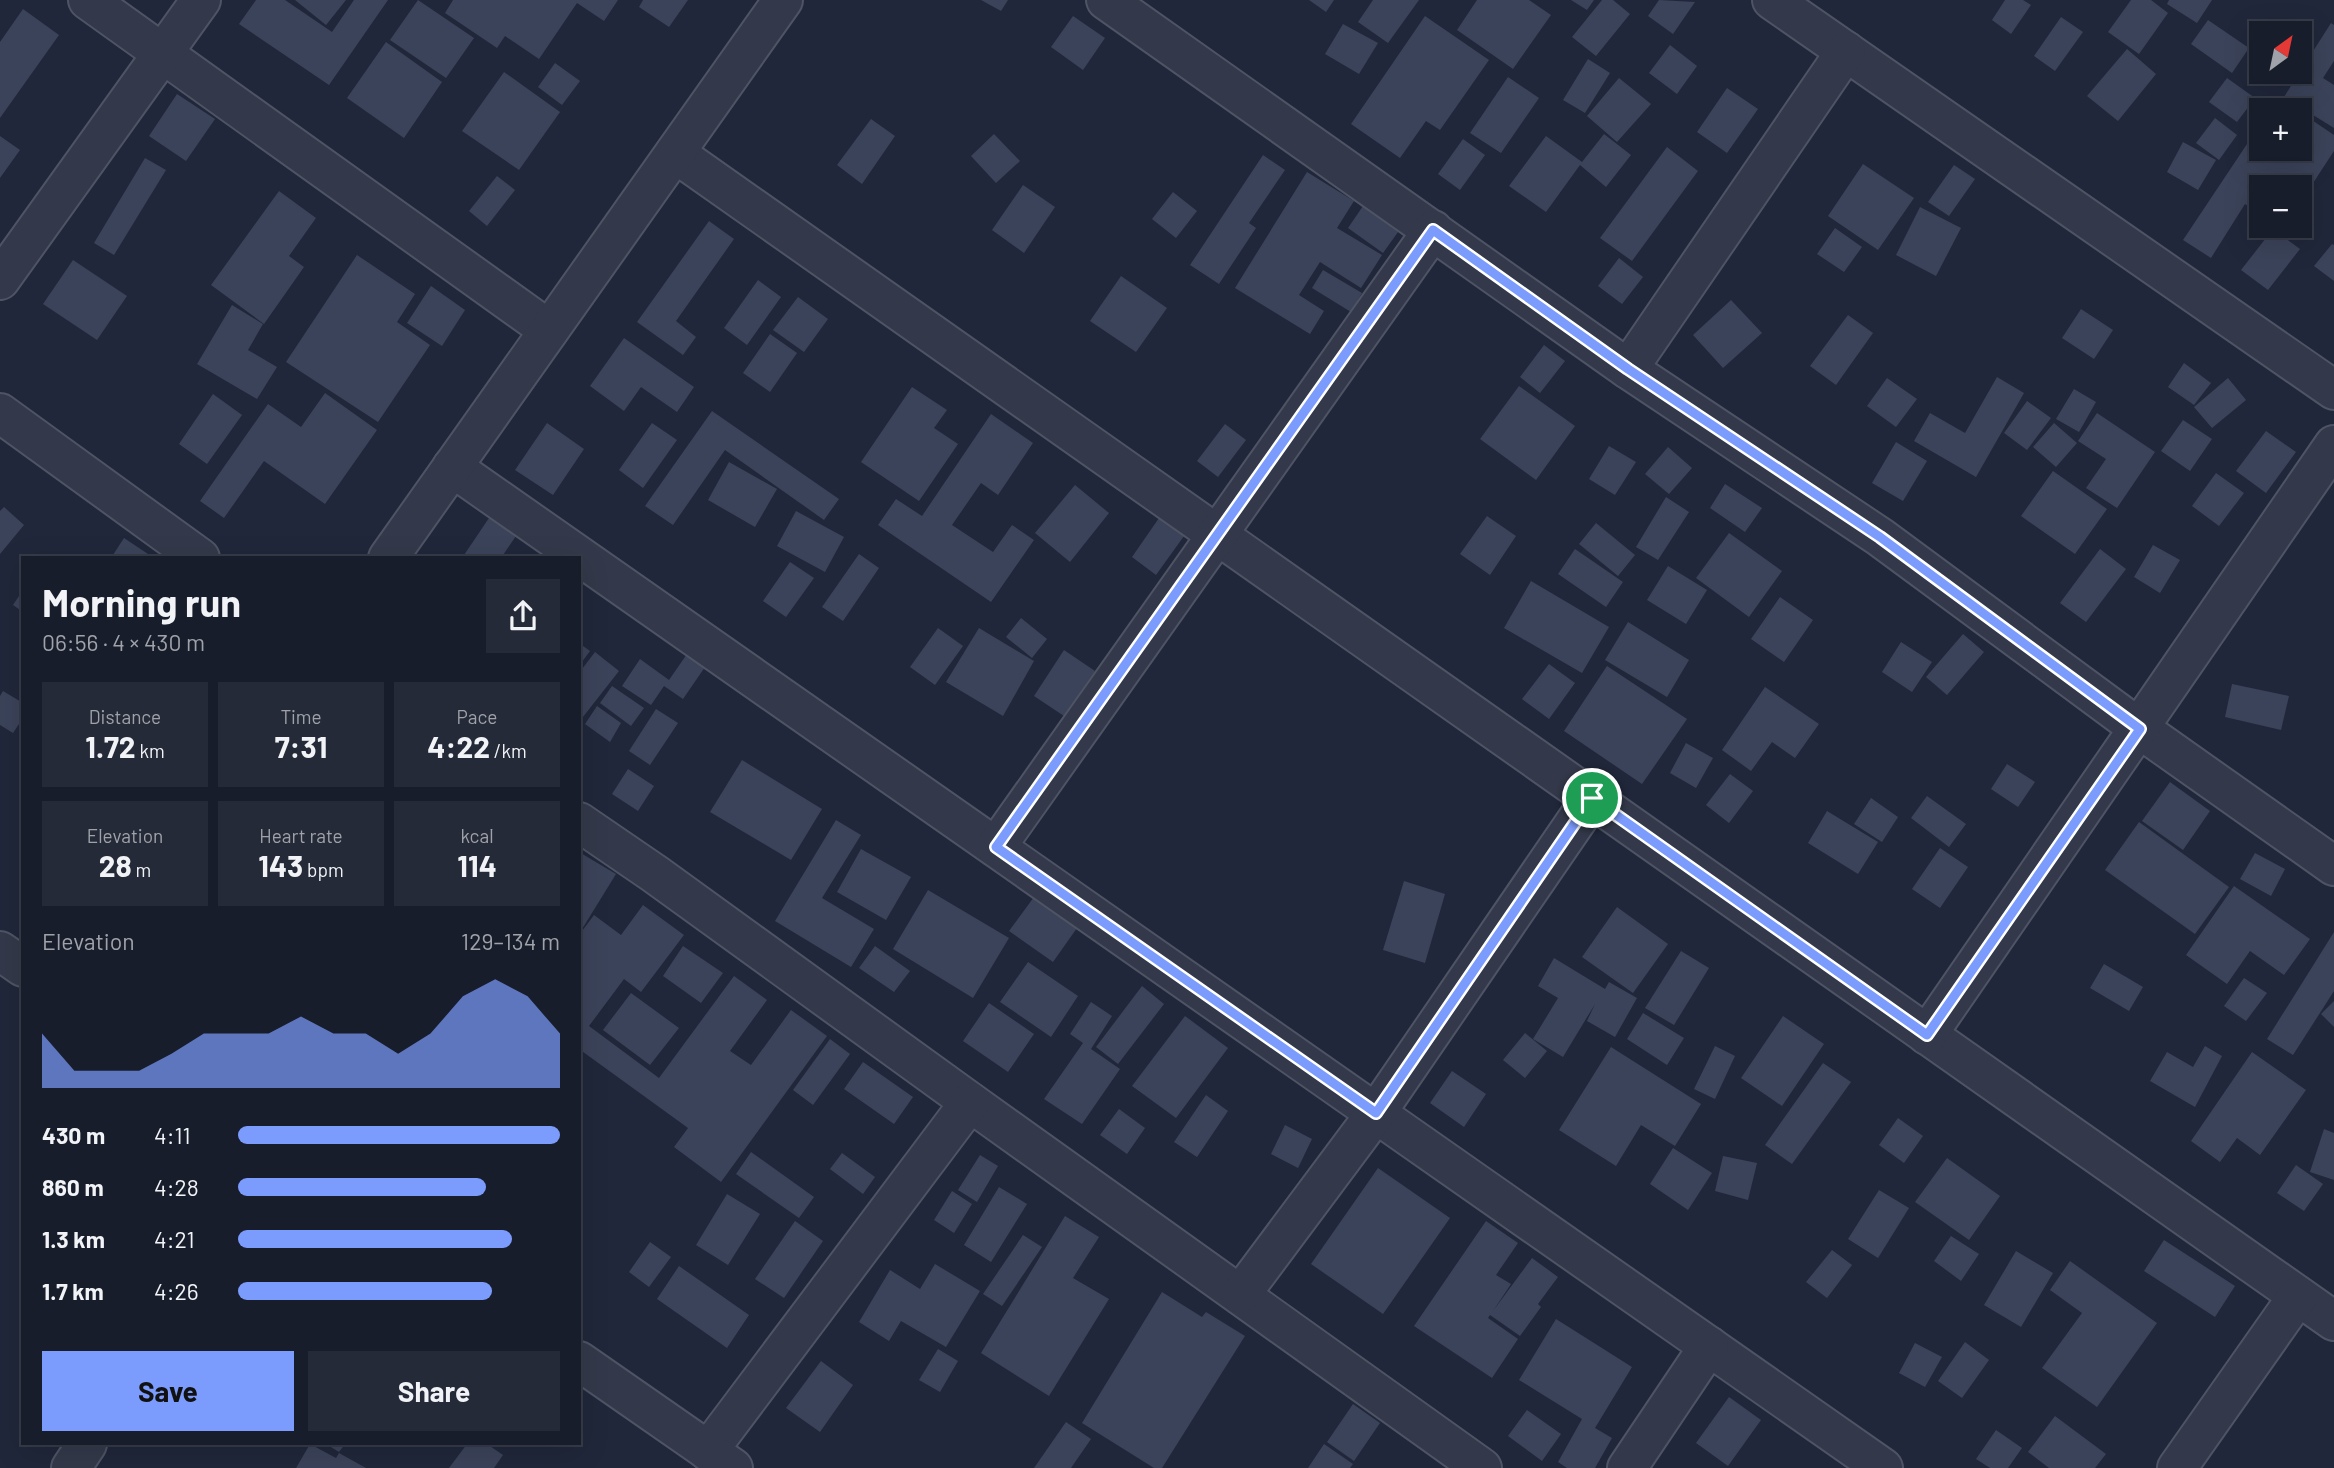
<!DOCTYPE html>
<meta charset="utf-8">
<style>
body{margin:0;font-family:Barlow,sans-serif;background:#252a38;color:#f1f3f6;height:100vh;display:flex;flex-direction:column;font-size:26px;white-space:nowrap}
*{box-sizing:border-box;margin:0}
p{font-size:23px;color:#9fa2a9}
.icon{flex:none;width:38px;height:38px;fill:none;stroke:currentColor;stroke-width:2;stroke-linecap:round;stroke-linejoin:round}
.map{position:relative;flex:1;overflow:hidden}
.panel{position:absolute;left:21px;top:556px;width:560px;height:889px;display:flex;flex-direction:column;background:#181d2c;border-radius:0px;box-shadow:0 7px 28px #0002,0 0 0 2px #363b48}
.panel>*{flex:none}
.needle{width:46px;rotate:33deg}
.fabs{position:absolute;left:2249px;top:21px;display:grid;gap:14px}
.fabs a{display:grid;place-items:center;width:63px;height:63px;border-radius:0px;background:#181d2c;box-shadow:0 7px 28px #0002,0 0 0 2px #363b48;font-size:35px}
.pin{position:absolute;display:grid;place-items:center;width:60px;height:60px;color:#fff;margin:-30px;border:4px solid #fff;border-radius:50%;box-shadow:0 2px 7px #0007}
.round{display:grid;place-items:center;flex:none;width:74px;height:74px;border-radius:0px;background:#252a38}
.head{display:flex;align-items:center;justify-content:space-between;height:119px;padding:0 21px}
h1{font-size:38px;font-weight:700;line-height:52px}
.figures{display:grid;grid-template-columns:repeat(3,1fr);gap:10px;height:119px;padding:7px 21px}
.figures div{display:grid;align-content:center;border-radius:0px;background:#252a38;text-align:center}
.figures b{font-size:30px;font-weight:700}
.figures small{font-size:19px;font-weight:400}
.figures p{font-size:19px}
.chart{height:196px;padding:14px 21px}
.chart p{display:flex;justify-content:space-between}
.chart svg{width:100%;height:126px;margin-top:7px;fill:#7c9cfd;opacity:.7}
.action{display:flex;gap:14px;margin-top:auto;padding:14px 21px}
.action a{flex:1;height:80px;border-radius:0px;background:#7c9cfd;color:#111;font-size:28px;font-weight:700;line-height:80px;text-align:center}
.action a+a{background:#252a38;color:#f1f3f6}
ul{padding:0 21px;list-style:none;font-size:23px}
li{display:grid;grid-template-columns:112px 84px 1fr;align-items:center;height:52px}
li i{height:18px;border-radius:9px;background:#7c9cfd}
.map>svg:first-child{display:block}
</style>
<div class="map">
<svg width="2334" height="1468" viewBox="0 0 2334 1468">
<rect width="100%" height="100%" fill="#20273a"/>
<g fill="#3b435a">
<path d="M256 0H285L332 32 354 0H388L329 85 239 24Z"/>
<path d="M295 0H346L326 25Z"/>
<path d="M418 0 474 38 446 78 390 40Z"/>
<path d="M453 0H618L604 21 577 3 539 59 505 36 497 48 445 13Z"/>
<path d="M643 0H688L669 27 639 7Z"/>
<path d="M981 0H1008L1001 11Z"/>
<path d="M1309 0H1334L1326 12Z"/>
<path d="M1373 0H1419L1388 43 1358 22Z"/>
<path d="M1477 0H1529L1551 15 1513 69 1457 30Z"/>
<path d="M1571 0H1594L1587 10Z"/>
<path d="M1602 0H1613L1630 14 1596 56 1572 37Z"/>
<path d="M1659 0 1695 2 1673 34 1648 16Z"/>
<path d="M2005 0H2023L2031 5 2011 34 1992 20Z"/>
<path d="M2131 0H2151L2168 13 2139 54 2108 32Z"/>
<path d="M2169 0H2212L2197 23 2167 4Z"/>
<path d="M23 9 59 35 0 118V42Z"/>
<path d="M1073 16 1105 38 1083 70 1051 47Z"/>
<path d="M1425 16 1489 60 1440 130 1426 121 1400 158 1351 124Z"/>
<path d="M2061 17 2083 32 2055 71 2034 56Z"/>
<path d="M2208 20 2249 48 2232 73 2191 44Z"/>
<path d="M2331 23 2334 25V61L2323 78 2334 85V128L2284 97Z"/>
<path d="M1343 24 1378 43 1359 74 1325 54Z"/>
<path d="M386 42 442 82 404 138 347 98Z"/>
<path d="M1670 45 1697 66 1677 94 1649 73Z"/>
<path d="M2127 49 2156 74 2118 121 2087 96Z"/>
<path d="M1588 59 1610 73 1585 113 1563 100Z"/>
<path d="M555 63 580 81 562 105 538 87Z"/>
<path d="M504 72 560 112 519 170 462 131Z"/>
<path d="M1508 77 1539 98 1501 153 1470 133Z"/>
<path d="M1619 78 1651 104 1617 142 1587 116Z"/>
<path d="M2227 78 2255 98 2237 122 2209 102Z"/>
<path d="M1727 88 1758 109 1727 153 1697 132Z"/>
<path d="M177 94 215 119 186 161 149 136Z"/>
<path d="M2278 98 2297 110H2270Z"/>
<path d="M2300 112 2334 135V151L2300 203V187H2261V215L2245 204 2211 258 2183 240 2261 123V149H2300Z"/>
<path d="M2215 118 2237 135 2219 160 2196 143Z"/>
<path d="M871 119 895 136 862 184 837 165Z"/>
<path d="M994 134 1020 161 996 183 971 156Z"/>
<path d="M1604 134 1631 155 1606 187 1580 165 1546 212 1509 186 1546 136 1582 162Z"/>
<path d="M0 136 20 150 0 178Z"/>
<path d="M1463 139 1485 155 1460 190 1438 174Z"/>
<path d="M2183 142 2216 160 2198 190 2167 172Z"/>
<path d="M1667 147 1698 171 1632 261 1600 238Z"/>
<path d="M1263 155 1285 170 1249 223 1256 228 1219 284 1190 265Z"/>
<path d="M145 158 166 170 114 255 94 243Z"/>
<path d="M1863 164 1914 198 1878 250 1828 216Z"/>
<path d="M1954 165 1975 179 1949 216 1928 202Z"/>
<path d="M1307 172 1354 201 1337 228 1382 255 1361 288 1320 262 1299 295 1324 311 1310 334 1235 288Z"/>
<path d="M497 176 515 190 487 226 469 211Z"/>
<path d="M1023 185 1055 207 1024 253 992 230Z"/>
<path d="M279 191 316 218 289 256 304 267 264 324 211 285Z"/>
<path d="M1173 192 1197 211 1176 238 1152 219Z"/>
<path d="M1363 206 1398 232 1383 253 1348 228Z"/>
<path d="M1920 207 1961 228 1936 276 1896 255Z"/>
<path d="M709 221 734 239 676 321 696 337 683 355 637 322Z"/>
<path d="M1835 228 1862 247 1844 272 1817 254Z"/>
<path d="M2273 229 2300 249 2268 290 2241 270Z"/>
<path d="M2332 244 2334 245V281L2314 266Z"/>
<path d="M357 255 415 294 397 322 430 345 378 422 286 362Z"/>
<path d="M1619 258 1643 277 1622 304 1598 286Z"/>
<path d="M73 260 127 296 97 340 43 304Z"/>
<path d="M1323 270 1362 293 1351 312 1312 288Z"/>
<path d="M1121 276 1167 308 1136 352 1090 321Z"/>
<path d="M758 280 781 297 747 345 724 328Z"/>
<path d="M431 286 465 310 442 346 407 323Z"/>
<path d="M798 297 828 319 804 352 773 330Z"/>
<path d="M1731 300 1762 333 1723 368 1693 335Z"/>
<path d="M232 305 263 324 248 350 277 367 257 399 197 364Z"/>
<path d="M2081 309 2113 330 2094 359 2062 338Z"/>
<path d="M1848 315 1873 333 1836 385 1810 366Z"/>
<path d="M770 334 797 353 770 392 743 373Z"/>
<path d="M624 338 694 387 677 412 641 387 624 411 590 386Z"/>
<path d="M1544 345 1565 361 1540 393 1520 377Z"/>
<path d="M2184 363 2211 383 2194 405 2168 387Z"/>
<path d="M1997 377 2024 393 1976 477 1914 441 1930 413 1965 433Z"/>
<path d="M1887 378 1917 399 1896 427 1867 406Z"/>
<path d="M2228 378 2246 400 2212 428 2194 407Z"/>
<path d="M1519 386 1575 426 1536 480 1480 439Z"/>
<path d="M912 387 947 410 934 428 958 444 919 501 861 462Z"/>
<path d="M2074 389 2096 402 2079 432 2056 419Z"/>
<path d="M325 393 377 430 325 504 264 461 224 518 200 501 268 404 301 427Z"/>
<path d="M213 394 242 415 207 464 179 444Z"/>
<path d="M2027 401 2051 418 2027 450 2004 433Z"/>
<path d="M712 411 839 499 824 520 725 450 673 525 645 506Z"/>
<path d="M2097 413 2155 452 2117 508 2086 488 2106 459 2078 441Z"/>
<path d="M991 414 1033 443 998 495 981 483 952 525 993 552 1012 525 1034 540 991 602 878 525 896 499 922 516Z"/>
<path d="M2183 420 2212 439 2190 471 2161 451Z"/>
<path d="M547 423 584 449 553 495 515 470Z"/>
<path d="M652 423 677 440 643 488 619 470Z"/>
<path d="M2054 423 2077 443 2056 467 2033 447Z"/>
<path d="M1225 424 1246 440 1218 477 1197 461Z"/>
<path d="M2266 431 2296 452 2266 493 2236 471Z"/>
<path d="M1896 442 1927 461 1903 501 1872 483Z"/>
<path d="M1609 446 1636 462 1615 495 1589 479Z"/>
<path d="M1668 447 1692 468 1669 494 1645 474Z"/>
<path d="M729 462 777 489 755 527 708 500Z"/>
<path d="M2053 471 2107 509 2075 554 2021 516Z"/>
<path d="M2216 473 2244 493 2219 526 2192 506Z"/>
<path d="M1725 484 1762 508 1745 532 1710 508Z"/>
<path d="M1075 485 1109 513 1070 562 1035 533Z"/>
<path d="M1666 497 1689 512 1658 560 1636 547Z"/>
<path d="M4 507 24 525 0 554V511Z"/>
<path d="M796 511 844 537 825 572 777 546Z"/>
<path d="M491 515 518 533 501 558H462Z"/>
<path d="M1487 516 1516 536 1490 575 1460 554Z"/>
<path d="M1159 518 1184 536 1156 575 1132 557Z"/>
<path d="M1596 523 1635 555 1618 576 1579 544Z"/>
<path d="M1729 533 1782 571 1749 617 1696 578Z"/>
<path d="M124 538 151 556 149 558H111Z"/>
<path d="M2153 545 2180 560 2160 593 2134 577Z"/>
<path d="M1575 549 1623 582 1606 607 1558 574Z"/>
<path d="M2100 549 2126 569 2086 622 2060 603Z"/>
<path d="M859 554 879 568 843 621 822 607Z"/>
<path d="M790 562 814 578 786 617 763 601Z"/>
<path d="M1668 566 1707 590 1686 624 1647 600Z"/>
<path d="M1531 581 1609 627 1582 673 1504 628Z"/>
<path d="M23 590V612L13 605Z"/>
<path d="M1780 597 1813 620 1784 662 1751 639Z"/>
<path d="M1021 618 1047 639 1032 658 1006 637Z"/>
<path d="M1628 622 1689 660 1667 697 1605 660Z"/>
<path d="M938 628 963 646 935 685 910 667Z"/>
<path d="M979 628 1034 661 1003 716 946 682Z"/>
<path d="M1963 634 1984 652 1947 695 1926 677Z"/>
<path d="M1901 642 1932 662 1912 692 1882 672Z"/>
<path d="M579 643 590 651 579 666Z"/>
<path d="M1064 650 1095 671 1064 716 1034 696Z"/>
<path d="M595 652 619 671 579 722V673Z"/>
<path d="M687 654 705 667 683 699 664 686 651 705 622 686 640 659 669 680Z"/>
<path d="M1549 664 1575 683 1549 719 1522 699Z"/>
<path d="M1607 666 1687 719 1642 784 1564 731Z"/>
<path d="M2232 684 2289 696 2281 730 2225 717Z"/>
<path d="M612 686 644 708 631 726 600 703Z"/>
<path d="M1765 687 1819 724 1795 758 1772 742 1751 771 1722 750Z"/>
<path d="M3 691 23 703V718L13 733 0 725V696Z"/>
<path d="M597 706 621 723 610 742 585 724Z"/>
<path d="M656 709 678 723 650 765 629 751Z"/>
<path d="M1686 743 1713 758 1696 788 1670 773Z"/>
<path d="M742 760 822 809 791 860 710 812Z"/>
<path d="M2007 764 2035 782 2018 807 1991 789Z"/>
<path d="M628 769 654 786 638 811 612 794Z"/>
<path d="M1730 774 1753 791 1729 823 1706 805Z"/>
<path d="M2170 782 2210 811 2183 850 2142 821Z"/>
<path d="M1927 796 1966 824 1949 847 1911 818Z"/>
<path d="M1871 798 1898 817 1882 842 1854 824Z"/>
<path d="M1827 811 1878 842 1858 874 1808 843Z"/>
<path d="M836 820 861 835 822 898 874 929 851 967 775 921Z"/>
<path d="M2139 822 2229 887 2195 934 2105 870Z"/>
<path d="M1940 848 1968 867 1940 908 1912 889Z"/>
<path d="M861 849 911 877 886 920 837 892Z"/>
<path d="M579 852 616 874 579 934Z"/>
<path d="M2255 853 2285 869 2271 896 2240 879Z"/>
<path d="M1404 881 1445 894 1425 963 1383 950Z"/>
<path d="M2234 886 2310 939 2284 975 2250 951 2227 984 2186 955Z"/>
<path d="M928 890 1009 938 973 998 893 949Z"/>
<path d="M1034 897 1077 928 1053 962 1009 931Z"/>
<path d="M643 905 684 935 641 992 624 979 589 1026 659 1078 734 976 767 1000 730 1051 751 1065 791 1010 827 1036 721 1182 674 1147 688 1128 579 1049V935L594 915 621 935Z"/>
<path d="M1617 907 1668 944 1633 993 1582 957Z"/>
<path d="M2334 932V991L2293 1055 2267 1039Z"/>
<path d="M683 946 723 973 701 1003 663 976Z"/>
<path d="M875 946 910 971 894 992 859 968Z"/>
<path d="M1681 951 1709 968 1674 1025 1645 1008Z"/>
<path d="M1554 958 1605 989 1609 982 1637 998 1615 1037 1587 1021 1595 1004 1563 1057 1533 1039 1558 998 1538 986Z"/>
<path d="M1028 962 1078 996 1051 1037 1000 1002Z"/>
<path d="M2104 964 2143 987 2129 1011 2090 988Z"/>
<path d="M2244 978 2267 993 2246 1021 2224 1006Z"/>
<path d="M1142 986 1164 1004 1118 1064 1096 1047Z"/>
<path d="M631 993 679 1028 650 1065 603 1030Z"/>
<path d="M2334 1001V1027L2321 1014Z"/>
<path d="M1091 1002 1112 1016 1091 1049 1120 1069 1082 1124 1044 1099 1083 1043 1070 1034Z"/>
<path d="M989 1003 1034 1034 1008 1072 963 1041Z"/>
<path d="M1643 1013 1684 1038 1667 1065 1627 1039Z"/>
<path d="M1185 1016 1228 1048 1176 1118 1132 1086Z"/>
<path d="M1783 1016 1824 1044 1782 1106 1741 1078Z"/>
<path d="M1525 1033 1547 1051 1525 1078 1503 1060Z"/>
<path d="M830 1039 850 1054 813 1105 793 1090Z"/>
<path d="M1715 1046 1735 1056 1715 1099 1694 1089Z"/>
<path d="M2205 1046 2222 1056 2195 1107 2150 1081 2167 1052 2193 1067Z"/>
<path d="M1611 1047 1701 1104 1675 1146 1641 1125 1616 1166 1559 1130Z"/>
<path d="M2252 1052 2306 1090 2260 1155 2237 1138 2220 1162 2191 1141Z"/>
<path d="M863 1062 913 1097 894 1124 844 1089Z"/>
<path d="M1823 1063 1851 1082 1792 1164 1765 1145Z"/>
<path d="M1452 1071 1486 1094 1464 1127 1430 1103Z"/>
<path d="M1206 1095 1228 1111 1197 1157 1174 1142Z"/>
<path d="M1119 1109 1145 1128 1127 1154 1100 1135Z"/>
<path d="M1898 1118 1923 1136 1904 1163 1879 1145Z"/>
<path d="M1285 1125 1312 1139 1298 1168 1271 1154Z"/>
<path d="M2324 1129 2334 1133V1180L2310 1172Z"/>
<path d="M1673 1148 1712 1173 1688 1210 1650 1184Z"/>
<path d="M751 1152 814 1197 799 1218 736 1174Z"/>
<path d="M842 1153 875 1177 863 1194 830 1169Z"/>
<path d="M980 1155 998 1166 977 1202 958 1190Z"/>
<path d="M1723 1156 1757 1163 1748 1200 1715 1191Z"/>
<path d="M1947 1158 2000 1196 1969 1240 1915 1202Z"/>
<path d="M2296 1165 2323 1184 2304 1211 2277 1193Z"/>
<path d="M1378 1168 1450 1218 1383 1314 1311 1264Z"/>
<path d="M999 1187 1027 1204 991 1262 964 1245Z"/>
<path d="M1879 1190 1909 1208 1878 1258 1848 1239Z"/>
<path d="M952 1191 972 1204 954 1233 934 1220Z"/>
<path d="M727 1194 760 1214 728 1265 696 1245Z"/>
<path d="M1065 1216 1099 1237 1073 1278 1109 1299 1049 1396 981 1353Z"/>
<path d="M795 1221 823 1241 784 1298 755 1279Z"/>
<path d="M1486 1221 1518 1243 1496 1275 1511 1284 1493 1311 1532 1258 1558 1277 1538 1304 1541 1307 1520 1336 1490 1315 1488 1318 1518 1339 1492 1378 1414 1326Z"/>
<path d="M1023 1235 1042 1247 1002 1306 983 1294Z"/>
<path d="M1951 1236 1979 1254 1961 1281 1934 1261Z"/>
<path d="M2164 1240 2235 1286 2215 1317 2144 1271Z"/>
<path d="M650 1242 671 1257 649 1287 629 1272Z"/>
<path d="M1832 1250 1852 1265 1827 1298 1806 1282Z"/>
<path d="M2016 1251 2053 1273 2021 1327 1984 1305Z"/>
<path d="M2070 1261 2157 1323 2097 1407 2042 1368 2082 1313 2050 1290Z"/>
<path d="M935 1264 980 1291 946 1347 901 1321 889 1341 859 1322 890 1270 920 1289Z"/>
<path d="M679 1266 749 1315 727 1348 657 1299Z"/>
<path d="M1162 1292 1202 1317 1206 1312 1245 1336 1162 1468H1154L1082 1423Z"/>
<path d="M1556 1319 1632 1367 1595 1428 1612 1438 1595 1468H1567L1558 1462 1582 1419 1519 1380Z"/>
<path d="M1965 1342 1989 1360 1962 1398 1938 1381Z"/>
<path d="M1915 1343 1942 1357 1925 1387 1899 1373Z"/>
<path d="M938 1349 958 1361 940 1392 919 1380Z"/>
<path d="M821 1361 853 1385 820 1432 786 1408Z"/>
<path d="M1729 1397 1761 1420 1728 1466 1696 1443Z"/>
<path d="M1353 1404 1380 1423 1354 1461 1327 1442Z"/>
<path d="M1527 1410 1561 1434 1542 1461 1508 1436Z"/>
<path d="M2055 1416 2106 1454 2095 1468H2049L2028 1452Z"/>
<path d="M1066 1422 1091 1439 1071 1468H1034Z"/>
<path d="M1996 1430 2022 1448 2008 1468H1990L1976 1459Z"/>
<path d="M310 1444 336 1458 339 1453 366 1468H296Z"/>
<path d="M326 1444H345L339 1452Z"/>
<path d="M467 1444H487L503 1455 494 1468H449Z"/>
<path d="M1324 1444 1353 1464 1350 1468H1308Z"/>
</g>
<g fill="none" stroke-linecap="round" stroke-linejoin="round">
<defs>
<g id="minor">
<path d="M88 0 549 330"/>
<path d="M1106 0 1628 369 1880 537 2140 729 2334 866"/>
<path d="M1772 0 2334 390"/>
<path d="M675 153 2334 1321"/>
<path d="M0 280 201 0"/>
<path d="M1628 369 1846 51"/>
<path d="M0 413 200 558"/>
<path d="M452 467 1883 1468"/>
<path d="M388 558 783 0"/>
<path d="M579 822 655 874 970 1102 1482 1468"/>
<path d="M996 847 1433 230"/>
<path d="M1927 1035 2334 445"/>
<path d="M1241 1294 1376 1113 1592 798"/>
<path d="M708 1451 970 1102"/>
<path d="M71 1468 87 1444"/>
<path d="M1627 1468 1709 1346"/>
<path d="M2177 1468 2298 1296"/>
</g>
<g id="tertiary">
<path d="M0 951 23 967"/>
<path d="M579 1361 733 1468"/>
</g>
</defs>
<use href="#minor" stroke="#4e5464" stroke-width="42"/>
<use href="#tertiary" stroke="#4e5464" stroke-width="42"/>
<use href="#minor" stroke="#33394a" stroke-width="38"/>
<use href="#tertiary" stroke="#33394a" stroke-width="38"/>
</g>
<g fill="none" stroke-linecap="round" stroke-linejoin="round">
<defs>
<path id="route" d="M1433 230 1628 369 1880 537 2140 729 1927 1035 1592 798 1376 1113 996 847Z"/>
</defs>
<use href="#route" stroke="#fff" stroke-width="14"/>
<use href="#route" stroke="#7c9cfd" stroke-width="9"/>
</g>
</svg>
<div class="fabs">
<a><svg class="needle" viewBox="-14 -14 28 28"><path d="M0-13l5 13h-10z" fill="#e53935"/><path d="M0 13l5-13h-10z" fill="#9fa2a9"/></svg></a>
<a>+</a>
<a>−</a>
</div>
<div class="pin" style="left:1592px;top:798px;background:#1e9e55"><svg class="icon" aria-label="arrive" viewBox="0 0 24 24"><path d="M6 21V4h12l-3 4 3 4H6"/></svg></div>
<section class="panel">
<div class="head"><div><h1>Morning run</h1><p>06:56 · 4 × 430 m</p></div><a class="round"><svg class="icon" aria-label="share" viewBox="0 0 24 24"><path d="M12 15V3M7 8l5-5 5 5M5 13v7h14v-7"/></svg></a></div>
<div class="figures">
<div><p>Distance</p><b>1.72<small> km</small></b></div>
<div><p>Time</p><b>7:31</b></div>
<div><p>Pace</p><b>4:22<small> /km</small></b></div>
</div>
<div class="figures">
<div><p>Elevation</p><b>28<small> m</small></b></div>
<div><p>Heart rate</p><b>143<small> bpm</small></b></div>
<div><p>kcal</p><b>114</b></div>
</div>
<div class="chart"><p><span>Elevation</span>129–134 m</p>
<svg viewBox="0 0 160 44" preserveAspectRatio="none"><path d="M0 44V25L10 38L20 38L30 38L40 32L50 25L60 25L70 25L80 19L90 25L100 25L110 32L120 25L130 12L140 6L150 12L160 25V44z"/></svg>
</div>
<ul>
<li><b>430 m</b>4:11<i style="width:100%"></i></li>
<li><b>860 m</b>4:28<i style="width:77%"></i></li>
<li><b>1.3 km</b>4:21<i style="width:85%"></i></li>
<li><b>1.7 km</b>4:26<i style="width:79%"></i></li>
</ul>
<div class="action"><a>Save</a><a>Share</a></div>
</section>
</div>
